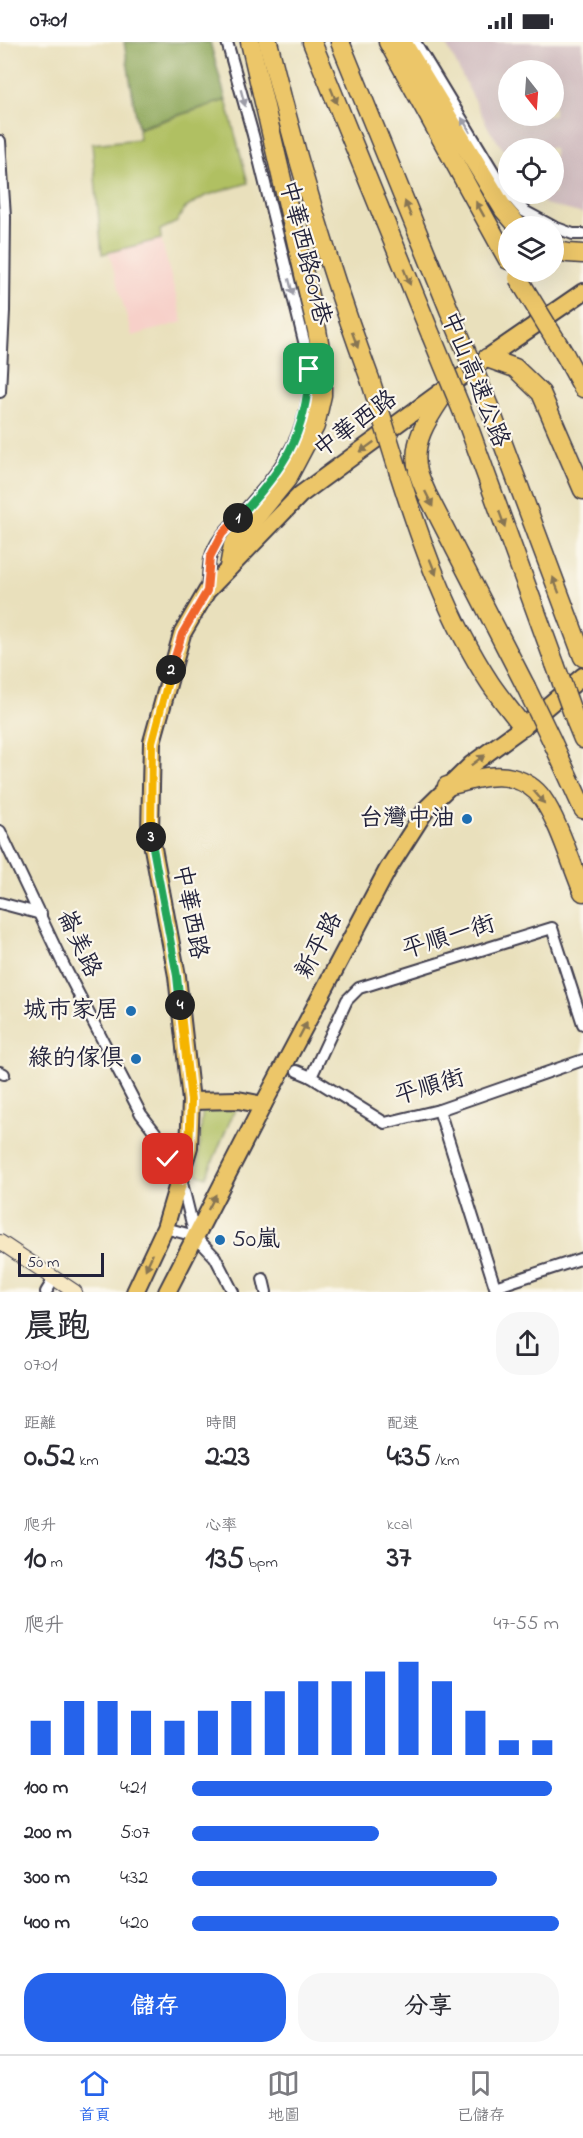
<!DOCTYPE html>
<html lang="zh-TW">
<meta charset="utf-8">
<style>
body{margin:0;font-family:"Indie Flower","LXGW WenKai TC",sans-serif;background:#f7f7f7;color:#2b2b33;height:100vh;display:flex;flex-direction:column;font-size:22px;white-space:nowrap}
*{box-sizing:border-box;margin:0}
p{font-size:20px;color:#7c7c81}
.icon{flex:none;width:33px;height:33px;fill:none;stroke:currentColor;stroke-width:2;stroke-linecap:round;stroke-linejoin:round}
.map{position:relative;height:1250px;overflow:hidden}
.details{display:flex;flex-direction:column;background:#fff;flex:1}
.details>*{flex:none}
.needle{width:39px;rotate:163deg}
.controls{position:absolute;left:498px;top:18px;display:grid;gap:12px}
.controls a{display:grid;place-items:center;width:66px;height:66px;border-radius:50%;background:#fff;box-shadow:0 6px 24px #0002;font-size:30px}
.scale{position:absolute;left:18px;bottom:15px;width:86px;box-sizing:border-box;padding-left:6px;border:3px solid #22223b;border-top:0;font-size:16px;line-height:21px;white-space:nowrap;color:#22223b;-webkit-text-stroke:4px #fbf7ec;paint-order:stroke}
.pin{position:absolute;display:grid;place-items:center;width:51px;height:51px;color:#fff;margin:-26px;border-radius:12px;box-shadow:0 3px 9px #0006}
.km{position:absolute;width:30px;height:30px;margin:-15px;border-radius:50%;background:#222;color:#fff;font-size:16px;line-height:30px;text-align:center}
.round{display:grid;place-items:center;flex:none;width:63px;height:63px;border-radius:24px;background:#f7f7f7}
.headline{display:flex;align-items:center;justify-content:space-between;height:102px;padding:0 24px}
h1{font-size:33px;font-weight:700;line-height:45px}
.figures{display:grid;grid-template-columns:repeat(3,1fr);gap:9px;height:102px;padding:6px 24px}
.figures div{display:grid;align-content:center}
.figures b{font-size:30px;font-weight:700}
.figures small{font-size:16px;font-weight:400}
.figures p{font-size:16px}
.chart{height:168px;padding:12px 24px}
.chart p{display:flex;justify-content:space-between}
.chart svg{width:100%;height:108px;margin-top:6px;stroke:#2563eb;stroke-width:6}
.cta{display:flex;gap:12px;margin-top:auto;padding:12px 24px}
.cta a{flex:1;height:69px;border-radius:24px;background:#2563eb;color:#fff;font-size:24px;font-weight:700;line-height:69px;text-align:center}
.cta a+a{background:#f7f7f7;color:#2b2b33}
ul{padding:0 24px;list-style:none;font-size:20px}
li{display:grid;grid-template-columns:96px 72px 1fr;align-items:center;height:45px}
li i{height:15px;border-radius:8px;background:#2563eb}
.status{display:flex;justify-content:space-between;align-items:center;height:42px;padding:0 30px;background:#fff;direction:ltr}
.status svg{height:16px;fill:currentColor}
.tabs{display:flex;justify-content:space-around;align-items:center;height:84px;border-top:2px solid #e1e1e2;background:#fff;font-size:16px;color:#7c7c81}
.tabs a{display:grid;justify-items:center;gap:3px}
.tabs .selected{color:#2563eb}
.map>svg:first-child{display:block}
</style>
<div class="status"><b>07:01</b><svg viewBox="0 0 49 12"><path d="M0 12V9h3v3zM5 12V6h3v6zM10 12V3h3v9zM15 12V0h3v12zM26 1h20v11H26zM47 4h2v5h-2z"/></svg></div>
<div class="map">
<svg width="583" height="1250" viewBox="0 0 583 1250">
<rect width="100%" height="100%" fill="#fbf7ec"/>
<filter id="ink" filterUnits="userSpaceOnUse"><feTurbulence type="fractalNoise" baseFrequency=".0167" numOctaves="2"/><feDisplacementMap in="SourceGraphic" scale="12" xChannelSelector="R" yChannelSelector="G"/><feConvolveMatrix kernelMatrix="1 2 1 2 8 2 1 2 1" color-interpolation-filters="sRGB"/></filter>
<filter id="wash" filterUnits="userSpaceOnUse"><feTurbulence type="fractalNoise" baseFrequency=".008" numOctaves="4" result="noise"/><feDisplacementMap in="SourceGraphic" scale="24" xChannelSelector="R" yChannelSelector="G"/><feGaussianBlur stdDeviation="1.35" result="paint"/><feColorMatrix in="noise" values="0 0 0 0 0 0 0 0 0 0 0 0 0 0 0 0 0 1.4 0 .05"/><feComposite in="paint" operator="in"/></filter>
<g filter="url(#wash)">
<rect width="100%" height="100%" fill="#e9e0bc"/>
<path fill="#f7d0c9" d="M161 197 183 280 132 294 109 211Z"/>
<path fill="#d2bec1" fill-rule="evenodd" d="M445 0H583V172L545 162 537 152H554V106H508V114L490 89ZM508 28H554V74H508Z"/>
<g fill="#b0c062" stroke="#69714e" stroke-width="1.5">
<path d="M226 58 248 141 205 154 184 167 177 180 160 188 161 197 102 212 92 102 139 97 138 87Z"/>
<path d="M203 1064 236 1065 206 1135 197 1132Z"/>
</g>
<path fill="#8ca658" stroke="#57644a" stroke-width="1.5" d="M124 0H210L226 58 138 86Z"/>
</g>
<g filter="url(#ink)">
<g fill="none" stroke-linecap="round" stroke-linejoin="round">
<defs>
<g id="street">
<path d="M415 0 501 142 508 150"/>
<path d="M0 99 5 175 4 269 0 350"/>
<path d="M509 152 524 169 552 184"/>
<path d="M554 185 573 192H583"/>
<path d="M207 549C208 539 208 527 210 517 215 497 231 483 244 469 280 430 314 383 309 327 308 318 306 308 304 299L253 93 227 0"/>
<path d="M0 789 63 922 141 1072 155 1090 168 1117 181 1137 195 1194"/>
<path d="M0 861 41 872"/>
<path d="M297 1029 311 1035 385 1081 439 1068 583 1018"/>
<path d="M0 1030 4 1032"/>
<path d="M311 1035 347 958 359 946 552 886 583 982"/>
<path d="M439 1068 495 1245 583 1216"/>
<path d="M165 1186 195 1194 215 1215 233 1250"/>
<path d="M263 1237 266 1250"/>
<path d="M46 1250 54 1237"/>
</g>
<path id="secondary" d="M0 1200 75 1250"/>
<g id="primary">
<path d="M191 1059 238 1058 263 1063"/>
<path d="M135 1250 165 1186 189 1105 191 1059 177 934 150 790 152 700 182 592 207 549 300 453 487 316 583 250"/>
<path d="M167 1250 263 1063 388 827 427 766 472 722 523 685 583 634"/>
</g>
<g id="highway">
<path d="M268 0C296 115 329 227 370 337"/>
<path d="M312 0 431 293"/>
<path d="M340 0 454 280"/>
<path d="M388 0 508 218"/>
<path d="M402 0 504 168 518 184"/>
<path d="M554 208 568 211 583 212"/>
<path d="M565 313 583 346"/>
<path d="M487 316 515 326 541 351 583 448"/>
<path d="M448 346C432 371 410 397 418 429 420 437 424 445 427 452L525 643"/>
<path d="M490 367 583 615"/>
<path d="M468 383 555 622"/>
<path d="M399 431C422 503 448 577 490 641 500 656 512 670 523 685"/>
<path d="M229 525 233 503 287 437 315 384 322 353V318L317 288 250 0"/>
<path d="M576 680 583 697"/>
<path d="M552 699 583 767"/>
<path d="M447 744C467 740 491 730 512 736 523 739 535 746 542 756 558 778 572 824 583 850"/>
</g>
</defs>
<use href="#street" stroke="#403e4e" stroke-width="14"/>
<use href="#secondary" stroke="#403e4e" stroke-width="16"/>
<use href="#primary" stroke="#403e4e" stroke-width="20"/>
<use href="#highway" stroke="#403e4e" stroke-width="21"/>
<use href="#street" stroke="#fff" stroke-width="10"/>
<use href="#secondary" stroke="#f7e8c3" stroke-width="14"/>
<use href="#primary" stroke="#ecc669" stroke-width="16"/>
<use href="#highway" stroke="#ecc669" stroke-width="18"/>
<defs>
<g id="highway-bridge">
<path d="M518 236 565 313"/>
<path d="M454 280 490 367"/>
<path d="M431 293 468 383"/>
<path d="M370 337 399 431"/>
<path d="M555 622 576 680"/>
<path d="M525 643 552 699"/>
</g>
</defs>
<use href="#highway-bridge" stroke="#403e4e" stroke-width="21" stroke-linecap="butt"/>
<use href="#highway-bridge" stroke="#ecc669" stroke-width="18"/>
</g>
<defs><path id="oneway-solid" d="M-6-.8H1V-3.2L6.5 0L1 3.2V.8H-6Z" transform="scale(1.5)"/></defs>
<g fill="#877452">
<use href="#oneway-solid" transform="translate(334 54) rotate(68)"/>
<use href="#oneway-solid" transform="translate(408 167) rotate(-112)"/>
<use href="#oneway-solid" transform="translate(480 167) rotate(-119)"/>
<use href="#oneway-solid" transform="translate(407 235) rotate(68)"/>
<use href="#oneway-solid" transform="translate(355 298) rotate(70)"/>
<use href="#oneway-solid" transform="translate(367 405) rotate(144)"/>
<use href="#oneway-solid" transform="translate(429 457) rotate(64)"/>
<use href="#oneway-solid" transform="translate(502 477) rotate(70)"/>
<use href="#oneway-solid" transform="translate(433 525) rotate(68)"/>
<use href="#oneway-solid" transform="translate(556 543) rotate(-111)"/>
<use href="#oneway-solid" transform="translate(478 718) rotate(-37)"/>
<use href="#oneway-solid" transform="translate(539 755) rotate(50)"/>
<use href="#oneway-solid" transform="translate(303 988) rotate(-62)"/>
<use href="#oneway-solid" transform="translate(212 1160) rotate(-63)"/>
<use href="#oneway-solid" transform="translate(149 1220) rotate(115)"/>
</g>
<g fill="#9c9ca7">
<use href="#oneway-solid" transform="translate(243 56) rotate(75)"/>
<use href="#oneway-solid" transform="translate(466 83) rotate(-121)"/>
<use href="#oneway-solid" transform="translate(291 245) rotate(76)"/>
</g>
</g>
<g fill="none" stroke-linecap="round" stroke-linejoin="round" filter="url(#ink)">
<defs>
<path id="split-1" d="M238 476C282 429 307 394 309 327"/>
<path id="split-2" d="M171 628 182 592 207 549 210 515 222 492 238 476"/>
<path id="split-3" d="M151 795 152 700 171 628"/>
<path id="split-4" d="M151 795 177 934 180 963"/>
<path id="split-5" d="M168 1117 181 1137 189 1105 191 1059 180 963"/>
</defs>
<use href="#split-1" stroke="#fff" stroke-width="12"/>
<use href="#split-2" stroke="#fff" stroke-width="12"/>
<use href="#split-3" stroke="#fff" stroke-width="12"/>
<use href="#split-4" stroke="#fff" stroke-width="12"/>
<use href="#split-5" stroke="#fff" stroke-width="12"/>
<use href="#split-1" stroke="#22a559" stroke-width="8"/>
<use href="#split-2" stroke="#f0652b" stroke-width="8"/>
<use href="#split-3" stroke="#f5b400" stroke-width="8"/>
<use href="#split-4" stroke="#22a559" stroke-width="8"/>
<use href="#split-5" stroke="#f5b400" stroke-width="8"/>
</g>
<g fill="#1f6fb2" stroke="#fbf7ec" stroke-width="2">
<circle cx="467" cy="777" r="6"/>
<circle cx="131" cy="969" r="6"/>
<circle cx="136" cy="1017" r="6"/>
<circle cx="220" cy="1198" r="6"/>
</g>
<g text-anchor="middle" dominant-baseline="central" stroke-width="4.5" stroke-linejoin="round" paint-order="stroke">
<g font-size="24" fill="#22223b" stroke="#fbf7ec">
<text transform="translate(304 211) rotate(76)">中華西路601巷</text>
<text transform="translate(474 338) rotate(68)">中山高速公路</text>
<text transform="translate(356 383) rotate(-36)">中華西路</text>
<text transform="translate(189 870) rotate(79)">中華西路</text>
<text transform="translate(449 896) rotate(-17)">平順一街</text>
<text transform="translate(78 902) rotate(65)">崙美路</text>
<text transform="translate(320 904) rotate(-62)">新平路</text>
<text transform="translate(430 1046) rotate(-16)">平順街</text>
</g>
<g font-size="24" fill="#22223b" stroke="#fbf7ec" text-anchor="end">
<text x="455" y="777">台灣中油</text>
<text x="119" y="969">城市家居</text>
<text x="124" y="1017">綠的傢俱</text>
<text x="232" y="1198" text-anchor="start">50嵐</text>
</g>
</g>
</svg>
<div class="controls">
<a><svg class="needle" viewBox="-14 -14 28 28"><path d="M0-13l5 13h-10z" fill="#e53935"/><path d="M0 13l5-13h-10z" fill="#7c7c81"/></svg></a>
<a><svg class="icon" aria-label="locate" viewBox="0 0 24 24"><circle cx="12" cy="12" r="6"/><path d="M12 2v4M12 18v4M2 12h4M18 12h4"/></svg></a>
<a><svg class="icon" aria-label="layers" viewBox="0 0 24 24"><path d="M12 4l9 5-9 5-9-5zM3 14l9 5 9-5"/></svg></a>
</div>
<div class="scale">50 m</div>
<div class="pin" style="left:309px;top:327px;background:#1e9e55"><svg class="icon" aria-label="arrive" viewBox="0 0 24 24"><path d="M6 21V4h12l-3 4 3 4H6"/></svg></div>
<div class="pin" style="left:168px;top:1117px;background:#d93025"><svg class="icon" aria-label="check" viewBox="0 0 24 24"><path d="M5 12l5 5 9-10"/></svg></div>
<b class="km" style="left:238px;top:476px">1</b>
<b class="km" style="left:171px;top:628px">2</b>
<b class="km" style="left:151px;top:795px">3</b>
<b class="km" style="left:180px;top:963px">4</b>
</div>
<section class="details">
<div class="headline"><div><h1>晨跑</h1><p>07:01</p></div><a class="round"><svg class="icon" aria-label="share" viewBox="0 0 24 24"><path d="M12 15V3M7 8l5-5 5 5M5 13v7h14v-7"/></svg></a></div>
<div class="figures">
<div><p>距離</p><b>0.52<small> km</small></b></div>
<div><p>時間</p><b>2:23</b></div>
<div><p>配速</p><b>4:35<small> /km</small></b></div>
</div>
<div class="figures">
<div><p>爬升</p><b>10<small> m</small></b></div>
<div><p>心率</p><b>135<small> bpm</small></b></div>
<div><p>kcal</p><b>37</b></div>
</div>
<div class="chart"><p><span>爬升</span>47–55 m</p>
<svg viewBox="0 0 160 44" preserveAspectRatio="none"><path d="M5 44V30M15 44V22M25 44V22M35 44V26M45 44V30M55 44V26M65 44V22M75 44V18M85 44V14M95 44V14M105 44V10M115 44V6M125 44V14M135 44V26M145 44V38M155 44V38"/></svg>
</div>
<ul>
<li><b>100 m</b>4:21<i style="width:98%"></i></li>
<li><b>200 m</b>5:07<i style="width:51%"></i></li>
<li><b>300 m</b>4:32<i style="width:83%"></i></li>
<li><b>400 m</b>4:20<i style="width:100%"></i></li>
</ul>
<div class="cta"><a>儲存</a><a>分享</a></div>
</section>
<nav class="tabs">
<a class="selected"><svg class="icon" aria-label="home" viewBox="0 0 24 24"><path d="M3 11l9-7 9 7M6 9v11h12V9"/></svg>首頁</a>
<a><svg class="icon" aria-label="map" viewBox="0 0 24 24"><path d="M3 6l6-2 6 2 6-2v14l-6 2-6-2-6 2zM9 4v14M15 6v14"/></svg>地圖</a>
<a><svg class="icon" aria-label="saved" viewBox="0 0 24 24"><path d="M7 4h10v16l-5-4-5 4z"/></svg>已儲存</a>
</nav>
